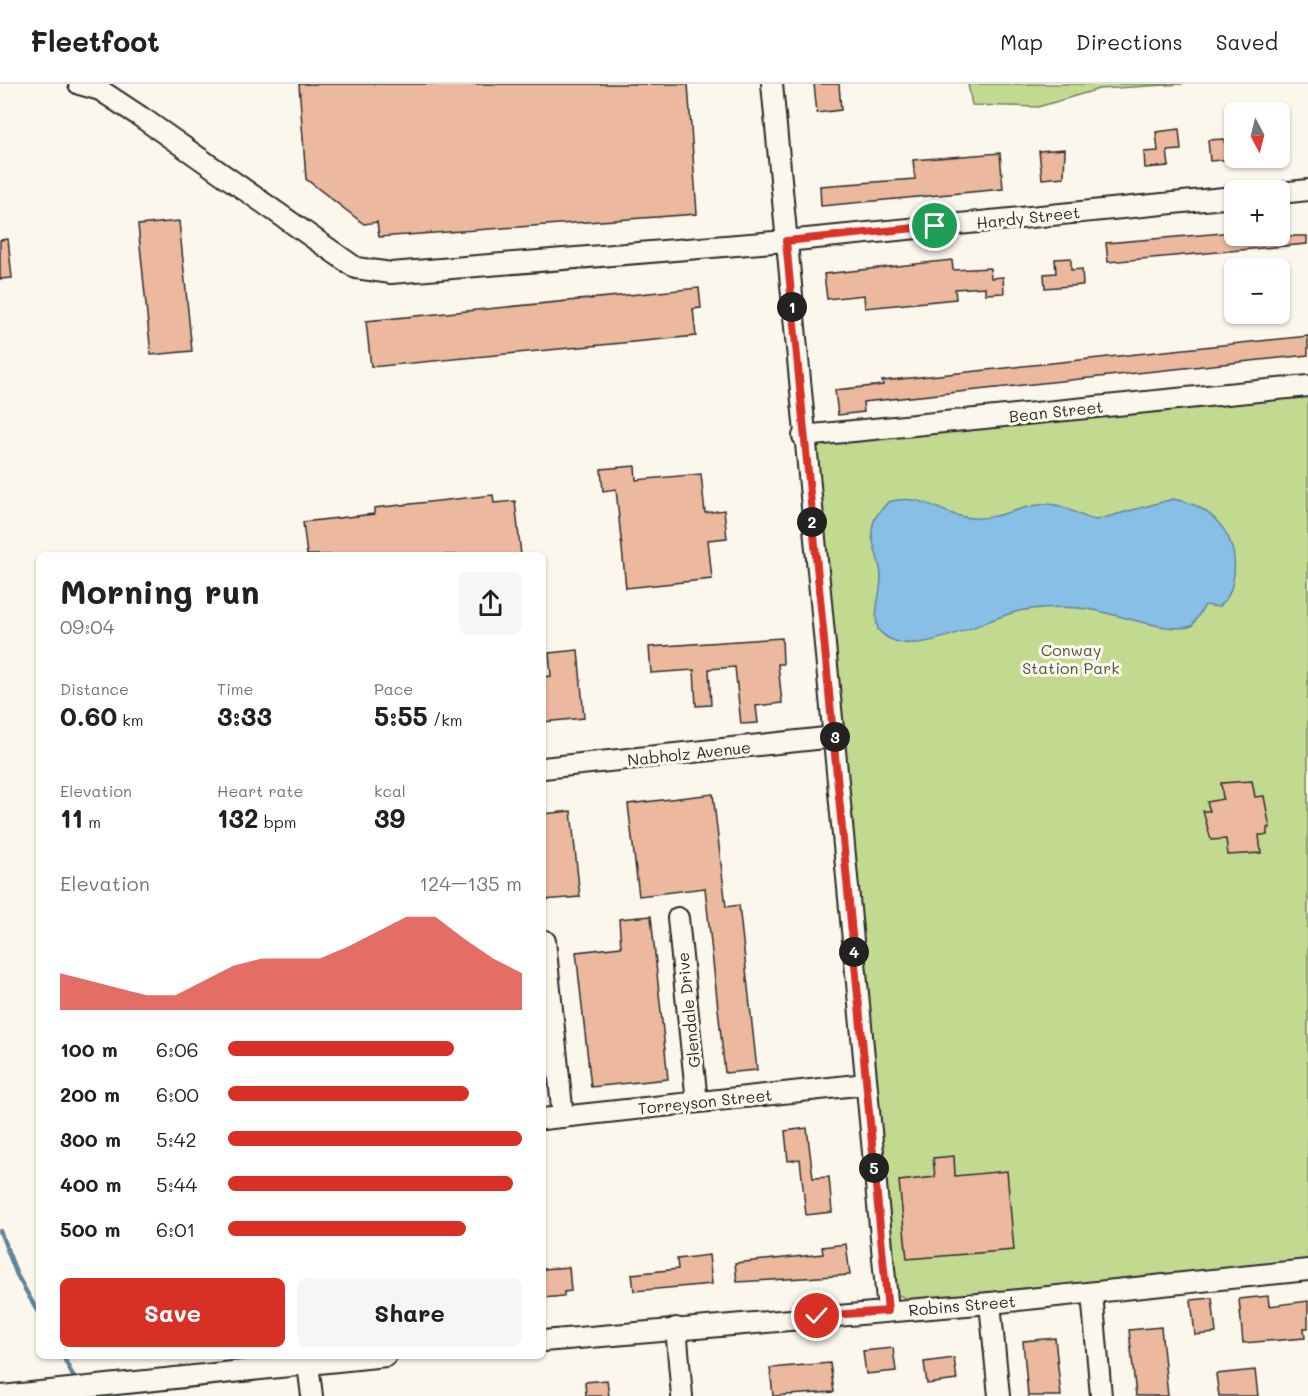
<!DOCTYPE html>
<meta charset="utf-8">
<style>
body{margin:0;font-family:Mali,sans-serif;background:#f6f6f6;color:#202124;height:100vh;display:flex;flex-direction:column;font-size:22px;white-space:nowrap}
*{box-sizing:border-box;margin:0}
p{font-size:20px;color:#757577}
.icon{flex:none;width:33px;height:33px;fill:none;stroke:currentColor;stroke-width:2;stroke-linecap:round;stroke-linejoin:round}
.map{position:relative;flex:1;overflow:hidden}
.details{position:absolute;left:36px;top:468px;width:510px;height:807px;display:flex;flex-direction:column;background:#fff;border-radius:9px;box-shadow:0 2px 4px #0004}
.details>*{flex:none}
.needle{width:39px;rotate:173deg}
.tools{position:absolute;left:1224px;top:18px;display:grid;gap:12px}
.tools a{display:grid;place-items:center;width:66px;height:66px;border-radius:9px;background:#fff;box-shadow:0 2px 4px #0004;font-size:30px}
.pin{position:absolute;display:grid;place-items:center;width:51px;height:51px;color:#fff;margin:-26px;border:3px solid #fff;border-radius:50%;box-shadow:0 2px 6px #0007}
.km{position:absolute;width:30px;height:30px;margin:-15px;border-radius:50%;background:#222;color:#fff;font-size:16px;line-height:30px;text-align:center}
.round{display:grid;place-items:center;flex:none;width:63px;height:63px;border-radius:9px;background:#f6f6f6}
.head{display:flex;align-items:center;justify-content:space-between;height:102px;padding:0 24px}
h1{font-size:33px;font-weight:800;line-height:45px}
.metrics{display:grid;grid-template-columns:repeat(3,1fr);gap:9px;height:102px;padding:6px 24px}
.metrics div{display:grid;align-content:center}
.metrics b{font-size:26px;font-weight:800}
.metrics small{font-size:16px;font-weight:400}
.metrics p{font-size:16px}
.chart{height:168px;padding:12px 24px}
.chart p{display:flex;justify-content:space-between}
.chart svg{width:100%;height:108px;margin-top:6px;fill:#d93025;opacity:.7}
.cta{display:flex;gap:12px;margin-top:auto;padding:12px 24px}
.cta a{flex:1;height:69px;border-radius:9px;background:#d93025;color:#fff;font-size:24px;font-weight:800;line-height:69px;text-align:center}
.cta a+a{background:#f6f6f6;color:#202124}
ul{padding:0 24px;list-style:none;font-size:20px}
li{display:grid;grid-template-columns:96px 72px 1fr;align-items:center;height:45px}
li i{height:15px;border-radius:8px;background:#d93025}
header{display:flex;align-items:center;gap:36px;box-sizing:border-box;height:84px;padding:0 30px;background:#fff;border-bottom:2px solid #e0e0e0}
header strong{font-size:28px}
nav{display:flex;gap:33px;margin-inline-start:auto;font-size:21px}
.map>svg:first-child{display:block}
</style>
<header>
<strong>Fleetfoot</strong>
<nav><a>Map</a><a>Directions</a><a>Saved</a></nav>
</header>
<div class="map">
<svg width="1308" height="1312" viewBox="0 0 1308 1312">
<rect width="100%" height="100%" fill="#fbf7ec"/>
<filter id="ink" filterUnits="userSpaceOnUse"><feTurbulence type="fractalNoise" baseFrequency=".0167" numOctaves="2"/><feDisplacementMap in="SourceGraphic" scale="12" xChannelSelector="R" yChannelSelector="G"/><feConvolveMatrix kernelMatrix="1 2 1 2 8 2 1 2 1" color-interpolation-filters="sRGB"/></filter>
<g filter="url(#ink)">
<g fill="#c2d990" stroke="#76825e" stroke-width="1.5">
<path d="M968 0H1183L1099 5 1038 23 972 21Z"/>
<path d="M1308 312V1176L910 1216 896 1210 815 365 821 361Z"/>
</g>
<path fill="#87bfe6" stroke="#62849b" stroke-width="1.5" d="M1173 415C1212 421 1238 451 1234 490 1232 505 1230 513 1218 523L1205 521 1192 542C1170 550 1117 530 1093 526 1071 522 1046 523 1024 526 986 532 907 584 878 545 873 526 881 511 881 493 881 474 867 456 874 437 876 430 883 424 888 418 926 408 939 432 972 434 999 436 1023 420 1048 420 1066 420 1080 434 1096 436Z"/>
<g fill="none" stroke-linecap="round" stroke-linejoin="round">
<g stroke="#62849b" stroke-width="4.5">
<path d="M0 1147 17 1191 39 1230"/>
<path d="M63 1272 73 1292"/>
</g>
</g>
<g fill="#ecb89e" stroke="#2b2b2b" stroke-width="1.5">
<path d="M299 0H688L697 130 379 153 377 138 364 140 306 95Z"/>
<path d="M814 0H839L841 26 817 29Z"/>
<path d="M1179 45 1181 66 1167 67 1169 82 1145 84 1144 68 1158 67 1156 48Z"/>
<path d="M1224 55 1225 60H1234V75L1210 77 1208 56Z"/>
<path d="M1065 65 1064 93 1042 95 1039 67Z"/>
<path d="M1000 69 1003 105 821 122 820 102 915 95 913 76Z"/>
<path d="M179 137 192 267 151 271 138 141Z"/>
<path d="M1234 148V152H1307V160L1108 178 1106 159Z"/>
<path d="M8 155 12 194 0 195V156Z"/>
<path d="M1071 174V186L1082 185 1083 201 1045 204 1044 190 1056 189 1055 175Z"/>
<path d="M952 176 953 186 990 184 991 194 1003 193 1004 209 985 210V203L955 205 956 215 865 224 864 211 827 215 824 190Z"/>
<path d="M699 204 701 224 693 225 696 252 371 283 366 237Z"/>
<path d="M1308 252V271L863 318 864 328 838 331 835 306 883 301 882 297Z"/>
<path d="M635 382 636 396 701 390 705 429 724 426 727 454 708 456 712 495 626 504 616 405 603 407 601 385Z"/>
<path d="M493 411 494 419 515 417 521 471H307L303 438 374 430V424Z"/>
<path d="M782 554 783 580H778L782 619 756 622 758 639 741 640 735 583 709 585 711 621 696 622 694 586 651 589 649 563Z"/>
<path d="M578 566 584 634 543 638V593L551 592 549 569Z"/>
<path d="M1252 697 1255 713 1264 712 1270 744H1267V751H1259L1261 769 1228 771 1226 755 1211 756 1203 727H1210L1207 718 1223 715 1221 699Z"/>
<path d="M713 710 726 823 739 821 757 986 725 989 705 804 639 812 628 720Z"/>
<path d="M571 727 580 813 543 816V730Z"/>
<path d="M651 832 668 995 591 1003 576 868 621 863 619 835Z"/>
<path d="M807 1044 813 1094 829 1093 832 1128 806 1131 800 1075 788 1077 785 1047Z"/>
<path d="M954 1072 955 1092 1007 1087 1014 1166 907 1175 899 1097 935 1093 933 1074Z"/>
<path d="M846 1160 850 1191 737 1198 735 1179 823 1170 822 1163Z"/>
<path d="M709 1171 712 1200 634 1207 632 1190 678 1185 677 1175Z"/>
<path d="M569 1183 571 1207 564 1208V1212L543 1214V1185Z"/>
<path d="M1268 1212 1269 1222 1308 1217V1244H1304L1305 1254 1243 1259 1239 1215Z"/>
<path d="M1212 1214 1216 1249 1195 1251 1191 1216Z"/>
<path d="M1161 1243 1168 1312H1136L1129 1246Z"/>
<path d="M1055 1254 1061 1312H1028L1023 1257Z"/>
<path d="M893 1264 896 1287 866 1290 863 1267Z"/>
<path d="M954 1274 957 1296 927 1300 924 1278Z"/>
<path d="M830 1279 834 1308 773 1312 770 1284Z"/>
<path d="M1255 1286 1258 1312H1219L1216 1290Z"/>
<path d="M607 1296 609 1312H586L585 1298Z"/>
</g>
<g fill="none" stroke-linecap="round" stroke-linejoin="round">
<defs>
<g id="minor">
<path d="M79 0 100 6 141 33 356 184 391 189 786 157 1234 113"/>
<path d="M772 0 888 1227"/>
<path d="M1280 109 1308 106"/>
<path d="M803 352 1308 302"/>
<path d="M543 684 835 653"/>
<path d="M678 834 697 1018"/>
<path d="M545 857 563 1033"/>
<path d="M543 1035 866 1000"/>
<path d="M1092 1209 1101 1312"/>
<path d="M990 1219 999 1312"/>
<path d="M676 1244 682 1312"/>
<path d="M543 1257 990 1219 1308 1186"/>
<path d="M307 1272 312 1312"/>
<path d="M2 1312 386 1272"/>
</g>
</defs>
<use href="#minor" stroke="#2b2b2b" stroke-width="24"/>
<use href="#minor" stroke="#fbf7ec" stroke-width="20"/>
</g>
</g>
<g fill="none" stroke-linecap="round" stroke-linejoin="round" filter="url(#ink)">
<defs>
<path id="route" d="M817 1232 888 1227 786 157 935 142"/>
</defs>
<use href="#route" stroke="#fff" stroke-width="12"/>
<use href="#route" stroke="#d93025" stroke-width="8"/>
</g>
<g text-anchor="middle" dominant-baseline="central" stroke-width="6" stroke-linejoin="round" paint-order="stroke">
<g font-size="16" fill="#2b2b2b" stroke="#fbf7ec">
<text transform="translate(1028 133) rotate(-6)">Hardy Street</text>
<text transform="translate(1056 327) rotate(-6)">Bean Street</text>
<text transform="translate(689 669) rotate(-6)">Nabholz Avenue</text>
<text transform="translate(688 926) rotate(-96)">Glendale Drive</text>
<text transform="translate(705 1017) rotate(-6)">Torreyson Street</text>
<text transform="translate(962 1221) rotate(-5)">Robins Street</text>
</g>
<g font-size="16" fill="#515644" stroke="#fbf7ec">
<text x="1071" y="565">Conway<tspan x="1071" dy="18">Station Park</tspan></text>
</g>
</g>
</svg>
<div class="tools">
<a><svg class="needle" viewBox="-14 -14 28 28"><path d="M0-13l5 13h-10z" fill="#e53935"/><path d="M0 13l5-13h-10z" fill="#757577"/></svg></a>
<a>+</a>
<a>−</a>
</div>
<div class="pin" style="left:935px;top:142px;background:#1e9e55"><svg class="icon" aria-label="arrive" viewBox="0 0 24 24"><path d="M6 21V4h12l-3 4 3 4H6"/></svg></div>
<div class="pin" style="left:817px;top:1232px;background:#d93025"><svg class="icon" aria-label="check" viewBox="0 0 24 24"><path d="M5 12l5 5 9-10"/></svg></div>
<b class="km" style="left:792px;top:223px">1</b>
<b class="km" style="left:812px;top:438px">2</b>
<b class="km" style="left:835px;top:653px">3</b>
<b class="km" style="left:854px;top:868px">4</b>
<b class="km" style="left:874px;top:1084px">5</b>
<section class="details">
<div class="head"><div><h1>Morning run</h1><p>09:04</p></div><a class="round"><svg class="icon" aria-label="share" viewBox="0 0 24 24"><path d="M12 15V3M7 8l5-5 5 5M5 13v7h14v-7"/></svg></a></div>
<div class="metrics">
<div><p>Distance</p><b>0.60<small> km</small></b></div>
<div><p>Time</p><b>3:33</b></div>
<div><p>Pace</p><b>5:55<small> /km</small></b></div>
</div>
<div class="metrics">
<div><p>Elevation</p><b>11<small> m</small></b></div>
<div><p>Heart rate</p><b>132<small> bpm</small></b></div>
<div><p>kcal</p><b>39</b></div>
</div>
<div class="chart"><p><span>Elevation</span>124–135 m</p>
<svg viewBox="0 0 160 44" preserveAspectRatio="none"><path d="M0 44V29L10 32L20 35L30 38L40 38L50 32L60 26L70 23L80 23L90 23L100 18L110 12L120 6L130 6L140 15L150 23L160 29V44z"/></svg>
</div>
<ul>
<li><b>100 m</b>6:06<i style="width:77%"></i></li>
<li><b>200 m</b>6:00<i style="width:82%"></i></li>
<li><b>300 m</b>5:42<i style="width:100%"></i></li>
<li><b>400 m</b>5:44<i style="width:97%"></i></li>
<li><b>500 m</b>6:01<i style="width:81%"></i></li>
</ul>
<div class="cta"><a>Save</a><a>Share</a></div>
</section>
</div>
